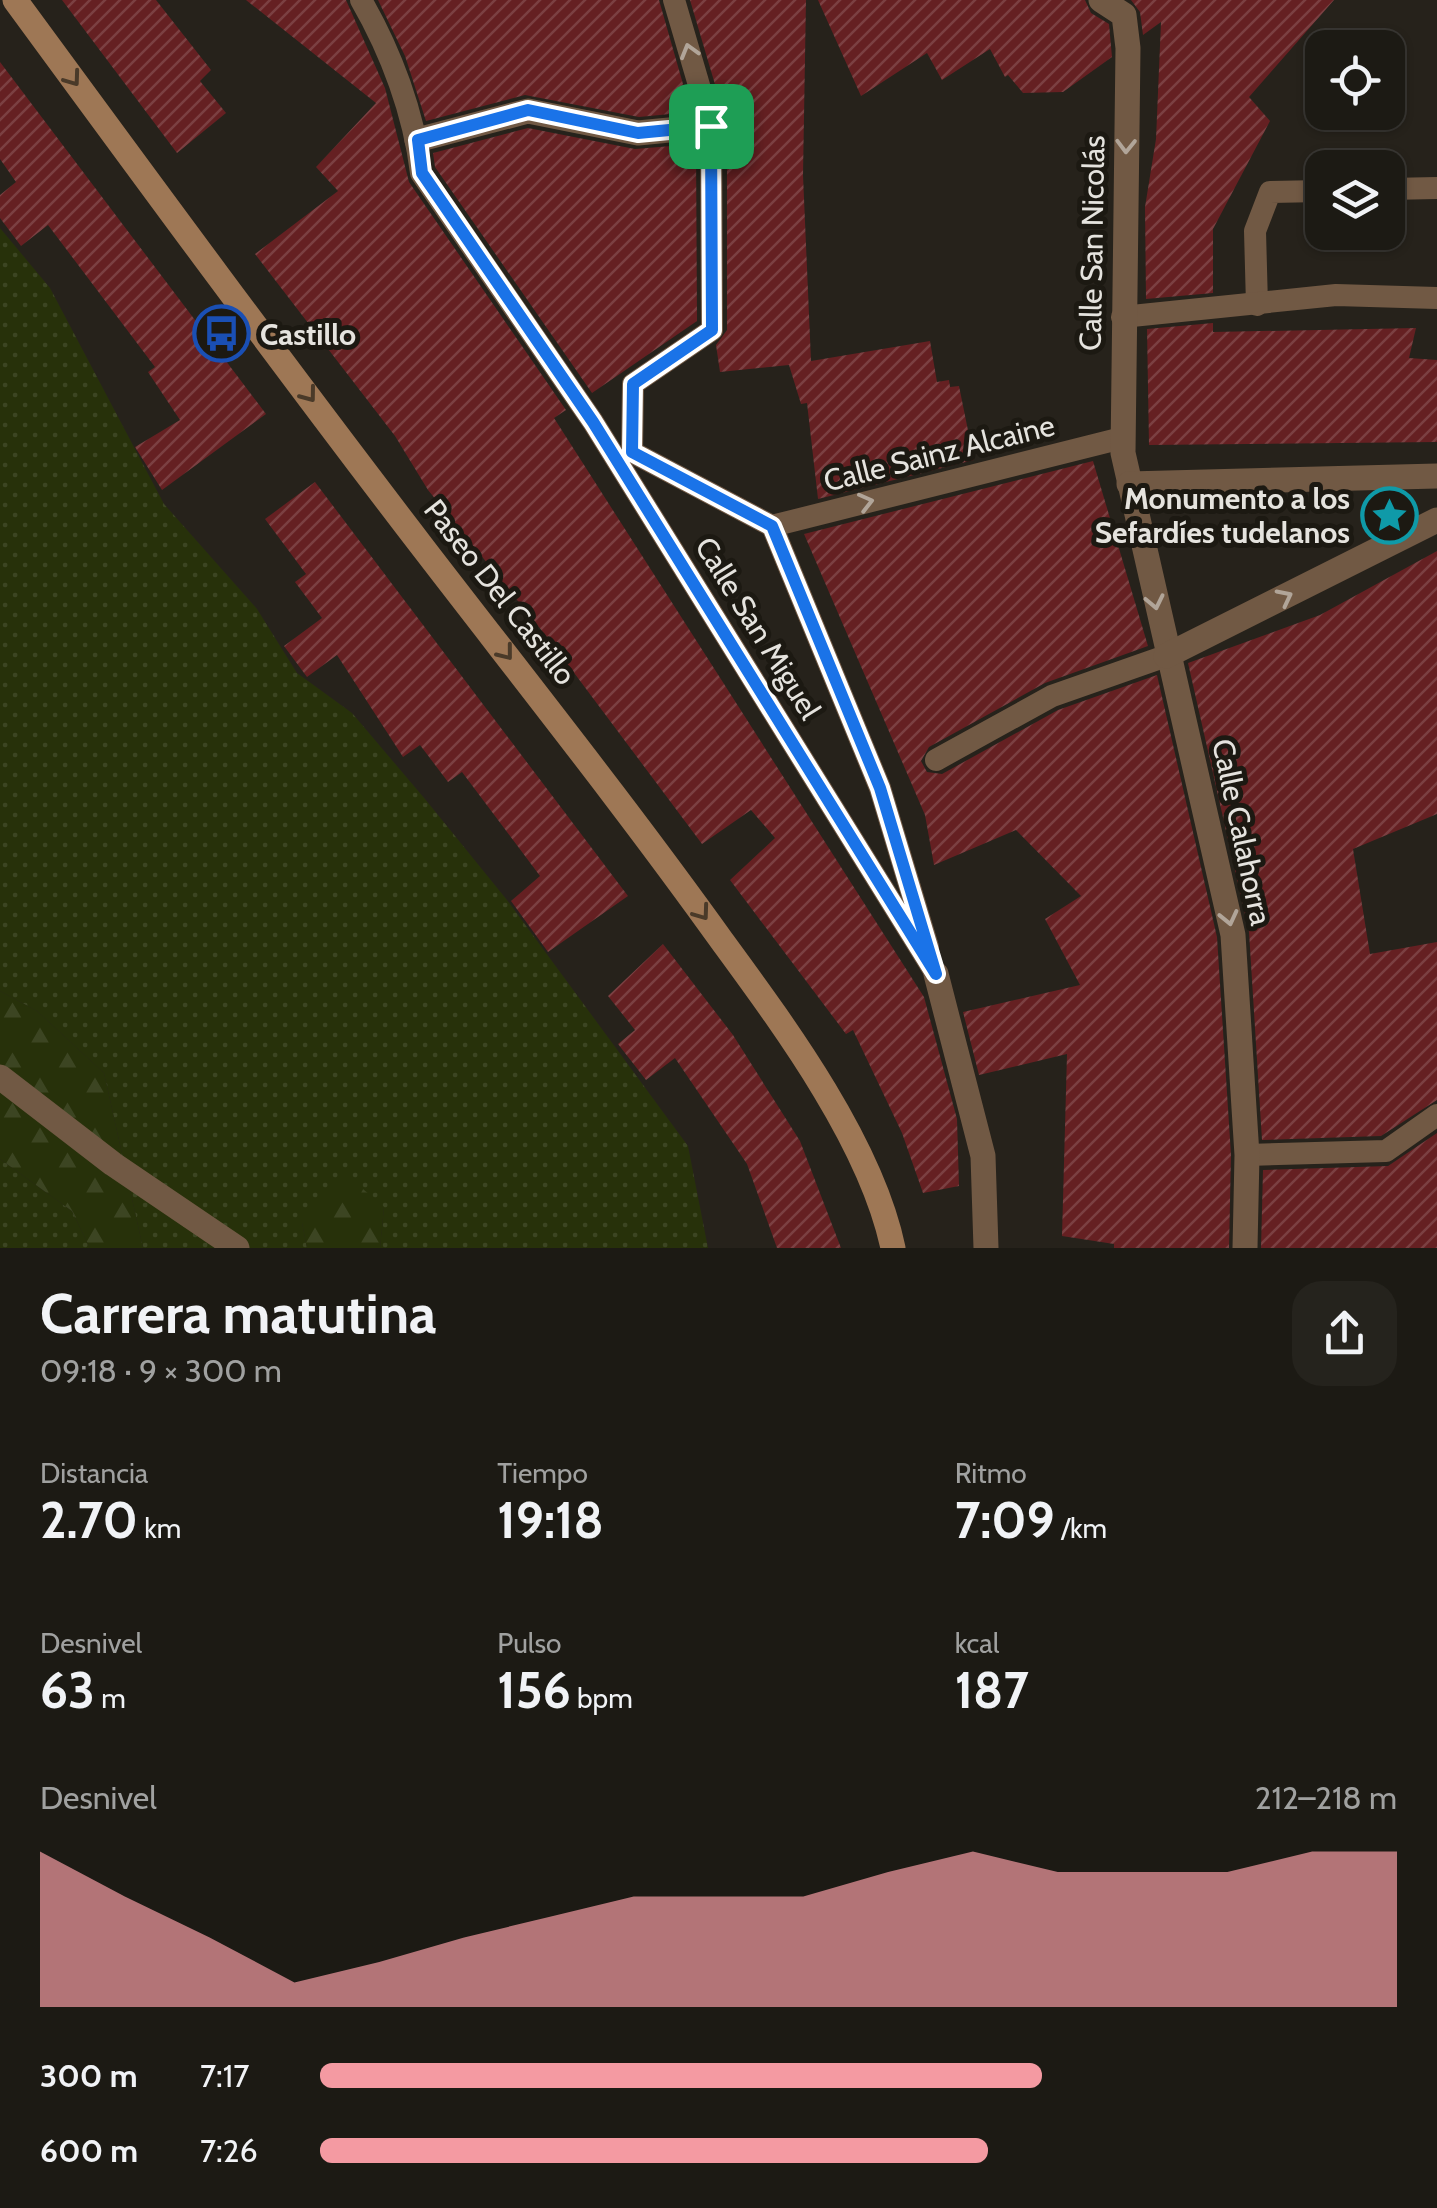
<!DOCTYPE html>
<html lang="es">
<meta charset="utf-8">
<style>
body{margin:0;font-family:Cabin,sans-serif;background:#25231d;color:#f1f3f6;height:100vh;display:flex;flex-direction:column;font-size:38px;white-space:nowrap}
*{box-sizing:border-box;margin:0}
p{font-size:32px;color:#a0a1a0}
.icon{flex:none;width:55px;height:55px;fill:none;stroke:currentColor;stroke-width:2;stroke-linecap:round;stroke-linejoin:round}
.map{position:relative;height:1248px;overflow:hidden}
.details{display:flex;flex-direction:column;background:#1c1a14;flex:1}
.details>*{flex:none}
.fabs{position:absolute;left:1305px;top:30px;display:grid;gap:20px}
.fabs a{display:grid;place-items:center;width:100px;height:100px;border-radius:20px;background:#1c1a14;box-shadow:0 2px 8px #0004,0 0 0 2px #3a3834;font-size:50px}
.pin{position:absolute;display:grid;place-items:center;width:85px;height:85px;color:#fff;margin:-42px;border-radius:20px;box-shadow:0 5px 15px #0006}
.round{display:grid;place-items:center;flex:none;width:105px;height:105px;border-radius:30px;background:#25231d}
.head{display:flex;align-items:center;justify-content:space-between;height:170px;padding:0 40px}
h1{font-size:55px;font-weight:700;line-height:75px}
.figures{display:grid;grid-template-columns:repeat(3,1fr);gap:15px;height:170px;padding:10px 40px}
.figures div{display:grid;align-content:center}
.figures b{font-size:50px;font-weight:700}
.figures small{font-size:28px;font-weight:400}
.figures p{font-size:28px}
.chart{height:280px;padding:20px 40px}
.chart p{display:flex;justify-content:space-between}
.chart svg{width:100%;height:180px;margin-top:10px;fill:#f49aa2;opacity:.7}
ul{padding:0 40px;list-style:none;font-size:32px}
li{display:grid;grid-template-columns:160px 120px 1fr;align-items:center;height:75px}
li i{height:25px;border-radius:12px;background:#f49aa2}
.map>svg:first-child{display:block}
</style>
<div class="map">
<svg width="1437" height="1248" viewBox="0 0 1437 1248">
<defs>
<pattern id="grass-dots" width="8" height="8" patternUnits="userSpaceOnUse" patternTransform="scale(2.5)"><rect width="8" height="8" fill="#27310a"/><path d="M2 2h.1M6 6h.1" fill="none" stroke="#3c4522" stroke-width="1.8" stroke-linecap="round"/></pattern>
<pattern id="forest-firs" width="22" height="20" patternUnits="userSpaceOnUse" patternTransform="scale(2.5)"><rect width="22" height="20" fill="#27310a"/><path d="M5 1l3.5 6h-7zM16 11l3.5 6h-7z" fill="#3c4522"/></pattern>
<pattern id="building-hatch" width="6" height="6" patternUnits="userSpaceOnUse" patternTransform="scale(2.5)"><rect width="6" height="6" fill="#652022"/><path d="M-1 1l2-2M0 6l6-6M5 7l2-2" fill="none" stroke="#7b4042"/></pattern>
</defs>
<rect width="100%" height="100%" fill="#26221b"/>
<g fill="url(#grass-dots)">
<path d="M0 228 50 288 164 504 257 609 297 673 352 713 425 799 507 900 688 1146 708 1248H380L384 1207 302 1223 307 1248H143L104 1073 37 1011 0 991Z"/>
<path d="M0 1159 72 1211 90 1248H0Z"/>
</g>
<g fill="url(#forest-firs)">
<path d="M0 991 37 1011 104 1073 143 1248H90L72 1211 0 1159Z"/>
<path d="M343 1172 384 1207 380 1248H307L302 1223Z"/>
</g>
<g fill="url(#building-hatch)">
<path d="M62 0H156L211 70 200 81 226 113 177 153Z"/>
<path d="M246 0H346L385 88 409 182 566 410 554 418 924 997 957 1119 959 1186 923 1193 902 1133 853 1030 846 1034 730 880 775 838 751 810 702 844 551 642 428 490 395 436 255 254 338 191 316 167 376 103Z"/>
<path d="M378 0H659L691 112 639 117 525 95 426 121 405 56Z"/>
<path d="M690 0H806L803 175 811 361 930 341 937 382 949 380 950 387 959 386 974 460 818 499 807 403 801 404 789 365 720 372 716 345 727 330V125Z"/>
<path d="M818 0H1085L1091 13 1109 24 1112 57 1063 92 1023 93 1008 75 1005 77 990 49 942 80 927 53 861 96Z"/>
<path d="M1131 0H1334L1249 97 1270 121 1213 229V293L1146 299 1145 207 1156 139 1161 22 1143 35 1140 12Z"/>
<path d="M0 62 266 414 162 490 135 447 180 420 148 372 155 367 48 225 21 246 0 218V195L16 182 0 159Z"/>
<path d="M528 128 635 149 696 144 697 321 592 393 435 167 433 153Z"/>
<path d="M1213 323V332L1416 328 1409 358 1437 360V442L1149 445 1147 329Z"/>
<path d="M1093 461 1148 646 1045 683 929 747 921 761 927 772 942 774 1058 710 1157 675 1217 937 1231 1155 1229 1248H1114V1244L1062 1236 1067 1054 979 1075 963 1012 1080 985 1045 919 1081 896 1016 830 934 865 925 815 804 534Z"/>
<path d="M315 482 628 896 548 952 511 901 540 876 462 772 448 782 420 745 403 757 337 655 307 677 284 646 322 618 295 582 306 574 265 519Z"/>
<path d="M1437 551V814L1353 849 1370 954 1437 942V1100L1381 1136 1262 1140 1249 932 1188 663 1320 615Z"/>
<path d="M663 944 733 1035 800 1141 841 1248H777L747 1164 675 1058 646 1080 618 1044 635 1030 608 996Z"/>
<path d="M1437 1133V1248H1261L1263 1170 1388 1166Z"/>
</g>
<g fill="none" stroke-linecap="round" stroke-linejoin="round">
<g stroke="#715944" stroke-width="22">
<path d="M361 0C391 52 414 113 421 173L593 422 936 974"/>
<path d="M674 0 711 126 712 330 633 384 632 452 772 526 880 788 928 947"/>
<path d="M1388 189 1437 188"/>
<path d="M1257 305 1255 231 1270 192 1322 191"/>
<path d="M1122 317 1336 295 1437 298"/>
<path d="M772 526 1122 438"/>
<path d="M936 760 1052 696 1166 656"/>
<path d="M1247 1155 1386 1151 1437 1115"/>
</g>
<g stroke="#715944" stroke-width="25">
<path d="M1101 0 1124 15 1128 48 1123 453 1233 935 1247 1155 1245 1248"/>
<path d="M417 140 528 111 638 133 711 126"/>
<path d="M1129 484 1437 476"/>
<path d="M1166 656 1437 520"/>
<path d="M936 974 983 1156 986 1248"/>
<path d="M0 1077 113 1164 237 1248"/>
</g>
<path stroke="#9e7755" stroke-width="25" d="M15 0C150 184 285 368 424 549 524 679 626 807 722 941 785 1027 871 1143 893 1248"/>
</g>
<defs><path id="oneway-chevron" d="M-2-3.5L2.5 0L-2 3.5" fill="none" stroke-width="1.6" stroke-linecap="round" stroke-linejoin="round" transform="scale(2.5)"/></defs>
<g stroke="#b1a599">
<use href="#oneway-chevron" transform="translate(689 51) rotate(-106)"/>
<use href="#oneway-chevron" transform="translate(1126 146) rotate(91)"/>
<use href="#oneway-chevron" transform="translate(866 502) rotate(-14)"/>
<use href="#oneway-chevron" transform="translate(1285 597) rotate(-27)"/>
<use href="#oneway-chevron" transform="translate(1155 602) rotate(78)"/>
<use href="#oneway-chevron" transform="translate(1229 918) rotate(77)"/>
</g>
<g stroke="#4a3a29">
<use href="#oneway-chevron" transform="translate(73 79) rotate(54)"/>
<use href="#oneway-chevron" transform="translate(309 395) rotate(53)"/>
<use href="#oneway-chevron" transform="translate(506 653) rotate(52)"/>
<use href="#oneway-chevron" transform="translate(702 913) rotate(54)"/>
</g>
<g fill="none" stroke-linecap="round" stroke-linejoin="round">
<defs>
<path id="route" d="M528 110 638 133 711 126 712 330 633 384 632 452 772 526 880 788 936 974 593 422 422 173 418 140Z"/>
</defs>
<use href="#route" stroke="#fff" stroke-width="20"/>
<use href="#route" stroke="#1a73e8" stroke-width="12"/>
</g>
<defs>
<symbol id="bus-ring" viewBox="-11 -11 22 22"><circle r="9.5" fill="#1c1912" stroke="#1a4fb4" stroke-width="1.5"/><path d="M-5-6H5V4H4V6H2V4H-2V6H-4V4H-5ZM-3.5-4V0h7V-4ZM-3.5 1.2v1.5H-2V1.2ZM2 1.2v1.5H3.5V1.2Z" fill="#1a4fb4"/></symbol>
<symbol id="sight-ring" viewBox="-11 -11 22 22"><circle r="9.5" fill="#1c1912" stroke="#0f9aa8" stroke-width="1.5"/><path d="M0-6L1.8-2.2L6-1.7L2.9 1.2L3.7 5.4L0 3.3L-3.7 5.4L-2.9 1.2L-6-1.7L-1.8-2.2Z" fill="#0f9aa8"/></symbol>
</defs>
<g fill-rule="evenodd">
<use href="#bus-ring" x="190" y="302" width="63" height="63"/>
<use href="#sight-ring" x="1358" y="484" width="63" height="63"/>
</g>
<g text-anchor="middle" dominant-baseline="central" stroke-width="10" stroke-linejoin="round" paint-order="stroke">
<g font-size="30" fill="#e5e3de" stroke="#1c1912">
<text transform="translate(1092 243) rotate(-89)">Calle San Nicolás</text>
<text transform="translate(939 453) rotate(-14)">Calle Sainz Alcaine</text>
<text transform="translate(500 592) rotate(52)">Paseo Del Castillo</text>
<text transform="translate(758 628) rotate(58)">Calle San Miguel</text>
<text transform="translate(1242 832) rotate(78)">Calle Calahorra</text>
</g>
<g font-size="30" font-weight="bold" fill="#e5e3de" stroke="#1c1912" text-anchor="start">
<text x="260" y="334">Castillo</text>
<text x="1350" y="498" text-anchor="end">Monumento a los<tspan x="1350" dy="34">Sefardíes tudelanos</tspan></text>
</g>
</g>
</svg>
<div class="fabs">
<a><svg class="icon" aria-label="locate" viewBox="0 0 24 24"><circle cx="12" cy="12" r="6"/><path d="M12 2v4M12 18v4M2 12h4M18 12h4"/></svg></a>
<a><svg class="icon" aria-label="layers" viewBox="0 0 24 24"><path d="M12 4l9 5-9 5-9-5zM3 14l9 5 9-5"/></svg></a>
</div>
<div class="pin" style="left:711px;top:126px;background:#1e9e55"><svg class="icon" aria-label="arrive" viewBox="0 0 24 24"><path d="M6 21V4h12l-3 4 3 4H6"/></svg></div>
</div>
<section class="details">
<div class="head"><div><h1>Carrera matutina</h1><p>09:18 · 9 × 300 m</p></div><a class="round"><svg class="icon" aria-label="share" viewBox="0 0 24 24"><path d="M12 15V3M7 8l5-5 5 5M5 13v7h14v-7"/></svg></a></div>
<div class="figures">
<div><p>Distancia</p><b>2.70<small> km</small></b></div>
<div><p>Tiempo</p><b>19:18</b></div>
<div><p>Ritmo</p><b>7:09<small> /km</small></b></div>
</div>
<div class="figures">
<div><p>Desnivel</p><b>63<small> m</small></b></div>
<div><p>Pulso</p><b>156<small> bpm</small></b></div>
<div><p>kcal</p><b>187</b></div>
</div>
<div class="chart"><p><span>Desnivel</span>212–218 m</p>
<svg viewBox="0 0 160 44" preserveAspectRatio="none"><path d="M0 44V6L10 17L20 27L30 38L40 33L50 27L60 22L70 17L80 17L90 17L100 11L110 6L120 11L130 11L140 11L150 6L160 6V44z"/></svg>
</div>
<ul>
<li><b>300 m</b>7:17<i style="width:67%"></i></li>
<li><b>600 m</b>7:26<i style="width:62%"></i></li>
</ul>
</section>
